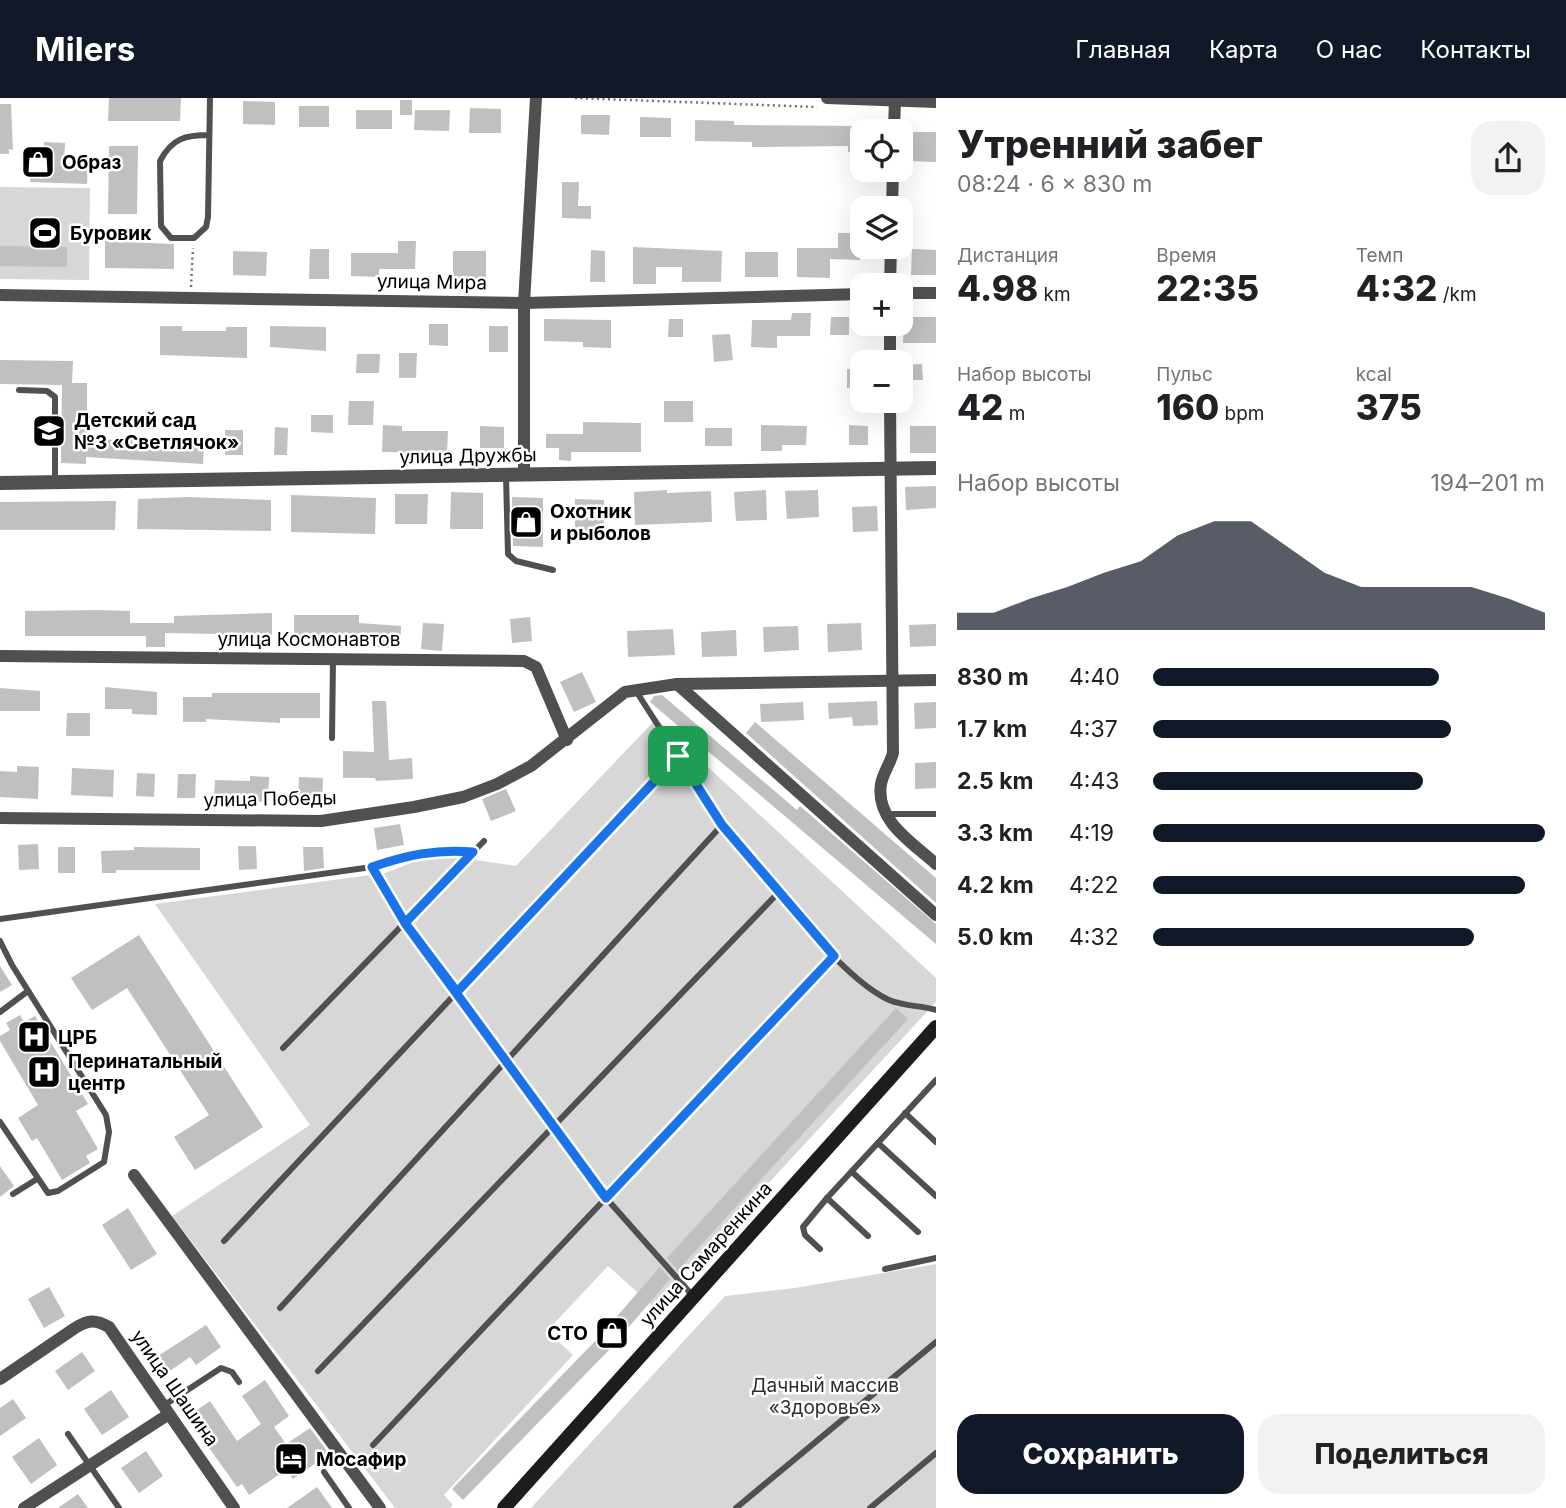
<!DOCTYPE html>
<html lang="ru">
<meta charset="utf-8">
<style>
body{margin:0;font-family:Inter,sans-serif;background:#f2f2f2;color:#202124;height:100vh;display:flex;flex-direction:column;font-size:26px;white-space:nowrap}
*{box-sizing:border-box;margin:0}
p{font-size:23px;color:#757577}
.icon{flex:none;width:38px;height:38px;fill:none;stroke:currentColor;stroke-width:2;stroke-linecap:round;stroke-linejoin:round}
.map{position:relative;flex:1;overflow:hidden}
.drawer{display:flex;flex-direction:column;background:#fff;width:630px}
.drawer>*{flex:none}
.buttons{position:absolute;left:850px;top:21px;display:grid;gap:14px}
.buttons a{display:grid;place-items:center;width:63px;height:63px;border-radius:14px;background:#fff;box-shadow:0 7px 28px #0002;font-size:35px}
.pin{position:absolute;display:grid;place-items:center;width:60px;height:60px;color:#fff;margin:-30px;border-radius:14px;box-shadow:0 4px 10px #0006}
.round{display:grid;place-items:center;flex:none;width:74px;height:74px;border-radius:21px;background:#f2f2f2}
.headline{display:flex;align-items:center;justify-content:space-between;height:119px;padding:0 21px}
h1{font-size:38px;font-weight:800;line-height:52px}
.stats{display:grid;grid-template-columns:repeat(3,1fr);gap:10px;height:119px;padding:7px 21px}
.stats div{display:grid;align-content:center}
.stats b{font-size:35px;font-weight:800}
.stats small{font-size:19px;font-weight:400}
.stats p{font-size:19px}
.chart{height:196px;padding:14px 21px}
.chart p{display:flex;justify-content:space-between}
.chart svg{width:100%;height:126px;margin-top:7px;fill:#111827;opacity:.7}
.action{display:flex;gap:14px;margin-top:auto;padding:14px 21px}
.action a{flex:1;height:80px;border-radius:21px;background:#111827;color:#fff;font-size:28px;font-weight:800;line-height:80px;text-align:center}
.action a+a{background:#f2f2f2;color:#202124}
ul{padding:0 21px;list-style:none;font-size:23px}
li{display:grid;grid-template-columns:112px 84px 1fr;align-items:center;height:52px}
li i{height:18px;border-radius:9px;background:#111827}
header{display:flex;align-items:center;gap:42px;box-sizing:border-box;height:98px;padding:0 35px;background:#111827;color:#fff}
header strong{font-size:33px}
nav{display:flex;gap:38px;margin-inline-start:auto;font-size:24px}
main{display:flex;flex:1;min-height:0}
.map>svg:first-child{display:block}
</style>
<header>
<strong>Milers</strong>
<nav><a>Главная</a><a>Карта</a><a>О нас</a><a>Контакты</a></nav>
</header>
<main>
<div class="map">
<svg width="936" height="1410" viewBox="0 0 936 1410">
<rect width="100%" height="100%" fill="#fff"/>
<g fill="#d7d7d7">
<path d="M0 89 90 90 89 182 0 181Z"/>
<path d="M656 621 936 880V904L654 1209 608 1168 547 1233 573 1257 444 1397 453 1407 450 1410H395L172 1118 310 1027 155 806 385 775 434 756 516 768Z"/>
<path d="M936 1166V1410H531L725 1198 795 1190Z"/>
</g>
<g fill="#c0c0c0">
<path d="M109 0H181L180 23H108Z"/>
<rect x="400" y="2" width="12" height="15"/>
<path d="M243 3 275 4V27L243 26Z"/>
<path d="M0 6H11L13 52 9 51V56H0Z"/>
<rect x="299" y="8" width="30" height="21"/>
<path d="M470 10 501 11V35H469Z"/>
<rect x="356" y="12" width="36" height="19"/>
<path d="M415 12H450L449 33 414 32Z"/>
<path d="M581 17H610L609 37 581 36Z"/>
<path d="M640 19 671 20V39H640Z"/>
<path d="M695 22 734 23V27L863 28V54H848V48L752 49V44L695 43Z"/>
<path d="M903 34H936V64L910 63V45H901Z"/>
<path d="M44 44 65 45 64 65 88 66 87 86 30 84 31 64 43 65Z"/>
<path d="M109 48H138L137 116H108Z"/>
<path d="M562 84H579L578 108H591V121L562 120Z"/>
<path d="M838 135H861L860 162 830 161V180L797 179V150H838Z"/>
<path d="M105 143 174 146V171L105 170Z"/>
<path d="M398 143H416L415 171H379V179L351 178V155H398Z"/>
<path d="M0 148 67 149V169L0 168Z"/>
<path d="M633 149 722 153 721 184H682V169H656V186H633Z"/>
<path d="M310 151H329V181H309Z"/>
<path d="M912 151 936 152V177H911Z"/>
<path d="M591 152 605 153V184H590Z"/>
<path d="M233 153 267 154 266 178 233 177Z"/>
<path d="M453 153H486V184L453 183Z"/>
<rect x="745" y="154" width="33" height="25"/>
<path d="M792 215H811L810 238H777V250L751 249 752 222H791Z"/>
<path d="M831 219H849V237H830Z"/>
<path d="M904 219H936V245H903Z"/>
<path d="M544 221 611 222V250L583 249V244L544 243Z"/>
<path d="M669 221H683V239H668Z"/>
<path d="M429 226H448V248L429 247Z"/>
<path d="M160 228H182V233H226V229H247V260L160 257Z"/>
<path d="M270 228 326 229V253L270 249Z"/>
<rect x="489" y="228" width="19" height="26"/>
<path d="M730 236 733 262 714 264 712 237Z"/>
<path d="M399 255H417L416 280H399Z"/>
<path d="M357 256H380L379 275H356Z"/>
<path d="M0 262 73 263 72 285H87V341L188 344V340H204L203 366 86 359V366L61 365 62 287 0 286Z"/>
<path d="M922 266 923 282H901V267Z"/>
<path d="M847 271H863V289L847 290Z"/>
<path d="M349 303H374L373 327H348Z"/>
<rect x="664" y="303" width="29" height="21"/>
<path d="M311 317H333V335L311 334Z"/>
<path d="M583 324 641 325V354H571V363L559 362V350H546V336H583Z"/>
<path d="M383 327 402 328V333H448L447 355 382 354Z"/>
<path d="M761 327 807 328 806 347H782V353H761Z"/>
<path d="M849 327 868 328V347H849Z"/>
<path d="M480 328 504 329V350H480Z"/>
<rect x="910" y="328" width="26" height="27"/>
<path d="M275 329 288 330 287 357H274Z"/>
<rect x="705" y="330" width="27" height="18"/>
<rect x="225" y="332" width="18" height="25"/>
<path d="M936 388V410L906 412 905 389Z"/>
<path d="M667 392V395L711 393 712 424 635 427 634 394Z"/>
<path d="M766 392 767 422 736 423 734 394Z"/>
<path d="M818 392 819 419 787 421 785 393Z"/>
<path d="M451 394 483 395V431H450Z"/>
<path d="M395 396H428L427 426H395Z"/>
<path d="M291 397 376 400 375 436 291 434Z"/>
<path d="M188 399 271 402V433L137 431 138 401Z"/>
<path d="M512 399 543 400V449L513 448Z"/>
<path d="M575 401 604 402V437H575Z"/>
<path d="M116 403 115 432H0V404Z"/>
<path d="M877 408 878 433 853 434 852 409Z"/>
<path d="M99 512 130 513V525H174V518L272 515V547L249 546V537L219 536 165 535V549H146V538H25V513Z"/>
<path d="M294 517H359V525L401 528 400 550 375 549 376 540 294 537Z"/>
<path d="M530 519 532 543 512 545 510 521Z"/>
<path d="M423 525 444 526 442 553 421 551Z"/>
<path d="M861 525 862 552 828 554 827 526Z"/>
<path d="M936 526V548L910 549 909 527Z"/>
<path d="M798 528 799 552 764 554 763 529Z"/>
<path d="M673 531 675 557 628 559 627 533Z"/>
<path d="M736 532 737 558 702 559 701 534Z"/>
<path d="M582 574 596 604 574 614 560 584Z"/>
<path d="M105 589 157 594V617L132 616V611H105Z"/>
<path d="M0 590 40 593V613H0Z"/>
<path d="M212 595H320V620H280V625L206 621V624H183V599H212Z"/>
<path d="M662 597 797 712 800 708 936 826V846L650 604 654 598Z"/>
<path d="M372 603H386L389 662 412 660 413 681 376 683 375 680H343V653L374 654Z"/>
<path d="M877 603 878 627 853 628 852 619 829 621 828 605Z"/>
<path d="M803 604 804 622 761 624 760 606Z"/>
<path d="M936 604V630L915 631 914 605Z"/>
<path d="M67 615H90V638H66Z"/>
<path d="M755 624 936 780V805L746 635Z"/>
<path d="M936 664V690L915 691V665Z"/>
<path d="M17 668 39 669 38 701 0 699V673L17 674Z"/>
<path d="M72 670 114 672 113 699 71 697Z"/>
<path d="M137 675 155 676 154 699 136 698Z"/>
<path d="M178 676H196L195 700H177Z"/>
<path d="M250 678 269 679 268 704 214 701 215 682 250 683Z"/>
<path d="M299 679 323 680 322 706 298 705Z"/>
<path d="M506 691 516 713 491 723 482 701Z"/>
<path d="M400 726 404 747 377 752 374 730Z"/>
<path d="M38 746 39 771 19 772 18 747Z"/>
<path d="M238 748H256L257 771 239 772Z"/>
<rect x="58" y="749" width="17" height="26"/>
<path d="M134 749 200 750V772H116V775H102L101 753 134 752Z"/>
<path d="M303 749H323L324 770 304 773Z"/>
<path d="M139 837 263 1029 195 1072 174 1039 209 1017 127 890 92 912 71 880Z"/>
<path d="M0 868 12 887 0 894Z"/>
<path d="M896 910 908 921 678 1172 667 1160Z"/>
<path d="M20 917 24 924 35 918 88 1006 76 1013 98 1051 86 1058 90 1065 62 1082 37 1040 32 1043 18 1020 38 1007 0 943V938L10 932 6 925Z"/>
<path d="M0 1068 14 1088 0 1099Z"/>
<path d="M128 1110 157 1156 131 1172 102 1127Z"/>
<path d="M660 1169 670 1181 610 1251 463 1402 452 1391 597 1241Z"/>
<path d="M49 1189 65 1218 44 1230 28 1201Z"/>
<path d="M206 1227 221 1249 196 1267 190 1259 158 1281 147 1265Z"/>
<path d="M82 1254 95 1273 68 1292 55 1273Z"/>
<path d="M265 1282 289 1318 274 1329 286 1346 310 1330 329 1356 293 1381 286 1372 249 1397 242 1386 237 1389 187 1319 210 1303 237 1343 261 1326 242 1298Z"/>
<path d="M111 1292 129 1319 102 1337 84 1311Z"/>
<path d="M13 1301 26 1320 0 1338V1310Z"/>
<path d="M39 1340 57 1367 31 1386 12 1359Z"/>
<path d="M146 1353 163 1378 139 1395 121 1370Z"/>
<path d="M317 1389 332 1410H287Z"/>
<path d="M78 1396 88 1410H58Z"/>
</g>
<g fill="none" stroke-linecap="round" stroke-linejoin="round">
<g stroke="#727272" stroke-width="2.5" stroke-dasharray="2 3.5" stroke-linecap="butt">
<path d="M575 0 817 9"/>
<path d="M191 189 193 150"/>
</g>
<g stroke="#505050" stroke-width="6">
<path d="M209 37C186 37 172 40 160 63L161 128 171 140H194L206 129 208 119 210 0"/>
<path d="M19 292 47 293 55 299V382"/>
<path d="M506 378 508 456 516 463 553 472"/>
<path d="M332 640 333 562"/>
<path d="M886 716H936"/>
<path d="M722 727C761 773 838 879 889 902 906 909 920 907 936 912"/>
<path d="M372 769 405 825 606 1100 693 1198"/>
<path d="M0 821 372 769 413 755 443 752 473 754"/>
<path d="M0 843 12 867 106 1017 109 1034 104 1064 58 1093 48 1095 0 1024"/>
<path d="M0 914 28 893"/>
<path d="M283 950 484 743"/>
<path d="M905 1015 936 1044"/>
<path d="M878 1045 936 1098"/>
<path d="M852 1074 918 1134"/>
<path d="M13 1096 37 1081"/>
<path d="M868 1138 827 1100 936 982"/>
<path d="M224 1143 678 658"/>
<path d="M820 1151 805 1137 803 1129 827 1100"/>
<path d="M885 1171 936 1160"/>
<path d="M280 1210 722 727 636 593"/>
<path d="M318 1273 779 794"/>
<path d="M163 1308 221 1270 232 1274 239 1284"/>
<path d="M68 1336 119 1410"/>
<path d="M373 1347 834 858"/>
<path d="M324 1374 349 1410"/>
<path d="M736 1410 936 1244"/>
<path d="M870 1410 936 1355"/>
</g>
<g stroke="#505050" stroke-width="12">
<path d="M827 0 936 4"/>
<path d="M894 33 895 0"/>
<path d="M892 110 893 72"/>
<path d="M890 187 891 149"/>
<path d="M901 195H936"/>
<path d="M0 197 524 205 863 196"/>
<path d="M890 226V264"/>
<path d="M890 303 893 655C890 666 883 675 881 686 875 723 913 745 936 766"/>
<path d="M524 377V205L536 0"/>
<path d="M0 558 524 563 536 569 567 642"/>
<path d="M677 586 936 582"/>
<path d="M0 720 321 723 414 709 463 699 497 686 531 668 625 594 677 586 936 817"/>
<path d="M134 1077 380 1410"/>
<path d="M0 1281 75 1230C88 1222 95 1221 109 1229L234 1410"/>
<path d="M24 1410 169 1316"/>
</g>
<path stroke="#505050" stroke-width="14" d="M0 385 936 370"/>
<path stroke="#1d1d1d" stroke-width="14" d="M504 1410 936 929"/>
</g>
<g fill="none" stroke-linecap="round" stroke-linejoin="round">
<defs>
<path id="route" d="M678 658 457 894 405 825 372 769C407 757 435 751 473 754L405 825 606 1100 834 858 722 727 678 658"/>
</defs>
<use href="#route" stroke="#fff" stroke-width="14"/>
<use href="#route" stroke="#1a73e8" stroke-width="9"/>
</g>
<defs>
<symbol id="shop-square" viewBox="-11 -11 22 22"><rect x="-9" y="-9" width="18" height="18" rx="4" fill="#000" stroke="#fff"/><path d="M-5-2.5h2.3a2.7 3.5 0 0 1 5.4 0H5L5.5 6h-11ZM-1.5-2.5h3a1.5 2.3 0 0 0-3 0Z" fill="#fff"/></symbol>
<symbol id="stadium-square" viewBox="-11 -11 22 22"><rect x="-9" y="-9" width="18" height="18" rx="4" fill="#000" stroke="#fff"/><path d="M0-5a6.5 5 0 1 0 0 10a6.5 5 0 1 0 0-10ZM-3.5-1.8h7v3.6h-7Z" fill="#fff"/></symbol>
<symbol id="school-square" viewBox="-11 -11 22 22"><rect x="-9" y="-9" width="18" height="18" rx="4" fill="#000" stroke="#fff"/><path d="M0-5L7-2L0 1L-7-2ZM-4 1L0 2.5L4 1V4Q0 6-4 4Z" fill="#fff"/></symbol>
<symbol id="hospital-square" viewBox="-11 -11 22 22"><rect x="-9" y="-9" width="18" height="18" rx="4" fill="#000" stroke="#fff"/><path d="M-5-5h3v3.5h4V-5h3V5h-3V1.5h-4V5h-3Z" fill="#fff"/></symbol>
<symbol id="hotel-square" viewBox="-11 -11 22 22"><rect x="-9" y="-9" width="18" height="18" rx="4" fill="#000" stroke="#fff"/><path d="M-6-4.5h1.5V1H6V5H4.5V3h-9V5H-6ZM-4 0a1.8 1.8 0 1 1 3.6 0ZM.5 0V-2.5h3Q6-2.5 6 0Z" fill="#fff"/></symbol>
</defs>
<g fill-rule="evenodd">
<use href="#shop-square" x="19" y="45" width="38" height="38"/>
<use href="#stadium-square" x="26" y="116" width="38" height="38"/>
<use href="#school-square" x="30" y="314" width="38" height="38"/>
<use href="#shop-square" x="507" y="405" width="38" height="38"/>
<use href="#hospital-square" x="15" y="920" width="38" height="38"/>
<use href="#hospital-square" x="25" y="955" width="38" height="38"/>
<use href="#shop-square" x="593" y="1216" width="38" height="38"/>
<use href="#hotel-square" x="272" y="1342" width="38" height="38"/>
</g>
<g text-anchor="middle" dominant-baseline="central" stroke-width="5" stroke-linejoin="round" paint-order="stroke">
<g font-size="19" font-weight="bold" fill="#000" stroke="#fff" text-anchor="start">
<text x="62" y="64">Образ</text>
<text x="70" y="135">Буровик</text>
<text x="74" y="322">Детский сад<tspan x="74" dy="22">№3 «Светлячок»</tspan></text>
<text x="550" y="413">Охотник<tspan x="550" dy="22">и рыболов</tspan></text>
<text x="58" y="939">ЦРБ</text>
<text x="68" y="963">Перинатальный<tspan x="68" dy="22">центр</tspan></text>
<text x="588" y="1235" text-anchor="end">СТО</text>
<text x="316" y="1361">Мосафир</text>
</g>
<g font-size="19" fill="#000" stroke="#fff">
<text transform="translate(432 184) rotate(1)">улица Мира</text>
<text transform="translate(468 358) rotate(-1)">улица Дружбы</text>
<text x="309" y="541">улица Космонавтов</text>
<text transform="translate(270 701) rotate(-1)">улица Победы</text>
<text transform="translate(706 1156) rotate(-48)">улица Самаренкина</text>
<text transform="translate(175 1290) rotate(55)">улица Шашина</text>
</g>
<g font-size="19" fill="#2e2e2e" stroke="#fff">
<text x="825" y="1287">Дачный массив<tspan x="825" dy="22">«Здоровье»</tspan></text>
</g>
</g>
</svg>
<div class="buttons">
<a><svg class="icon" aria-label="locate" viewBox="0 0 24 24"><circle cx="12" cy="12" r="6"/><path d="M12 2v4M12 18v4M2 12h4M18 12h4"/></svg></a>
<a><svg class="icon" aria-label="layers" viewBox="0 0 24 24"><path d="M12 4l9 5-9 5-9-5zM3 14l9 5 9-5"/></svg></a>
<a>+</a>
<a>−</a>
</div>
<div class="pin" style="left:678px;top:658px;background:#1e9e55"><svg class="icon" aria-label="arrive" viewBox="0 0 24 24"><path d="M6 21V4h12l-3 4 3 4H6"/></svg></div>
</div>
<section class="drawer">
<div class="headline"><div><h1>Утренний забег</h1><p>08:24 · 6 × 830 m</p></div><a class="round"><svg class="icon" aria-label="share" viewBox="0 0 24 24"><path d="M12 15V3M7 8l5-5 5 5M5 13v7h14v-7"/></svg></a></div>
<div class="stats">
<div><p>Дистанция</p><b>4.98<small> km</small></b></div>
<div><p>Время</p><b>22:35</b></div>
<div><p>Темп</p><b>4:32<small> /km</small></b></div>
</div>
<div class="stats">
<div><p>Набор высоты</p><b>42<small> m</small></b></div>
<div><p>Пульс</p><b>160<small> bpm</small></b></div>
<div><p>kcal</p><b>375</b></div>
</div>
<div class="chart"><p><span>Набор высоты</span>194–201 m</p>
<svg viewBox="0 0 160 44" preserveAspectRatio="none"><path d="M0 44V38L10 38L20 33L30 29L40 24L50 20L60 11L70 6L80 6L90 15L100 24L110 29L120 29L130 29L140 29L150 33L160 38V44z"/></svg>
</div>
<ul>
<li><b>830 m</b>4:40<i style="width:73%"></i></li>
<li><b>1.7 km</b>4:37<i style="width:76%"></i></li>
<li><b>2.5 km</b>4:43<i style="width:69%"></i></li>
<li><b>3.3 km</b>4:19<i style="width:100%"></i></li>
<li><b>4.2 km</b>4:22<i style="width:95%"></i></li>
<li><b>5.0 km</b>4:32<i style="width:82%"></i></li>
</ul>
<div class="action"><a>Сохранить</a><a>Поделиться</a></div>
</section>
</main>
